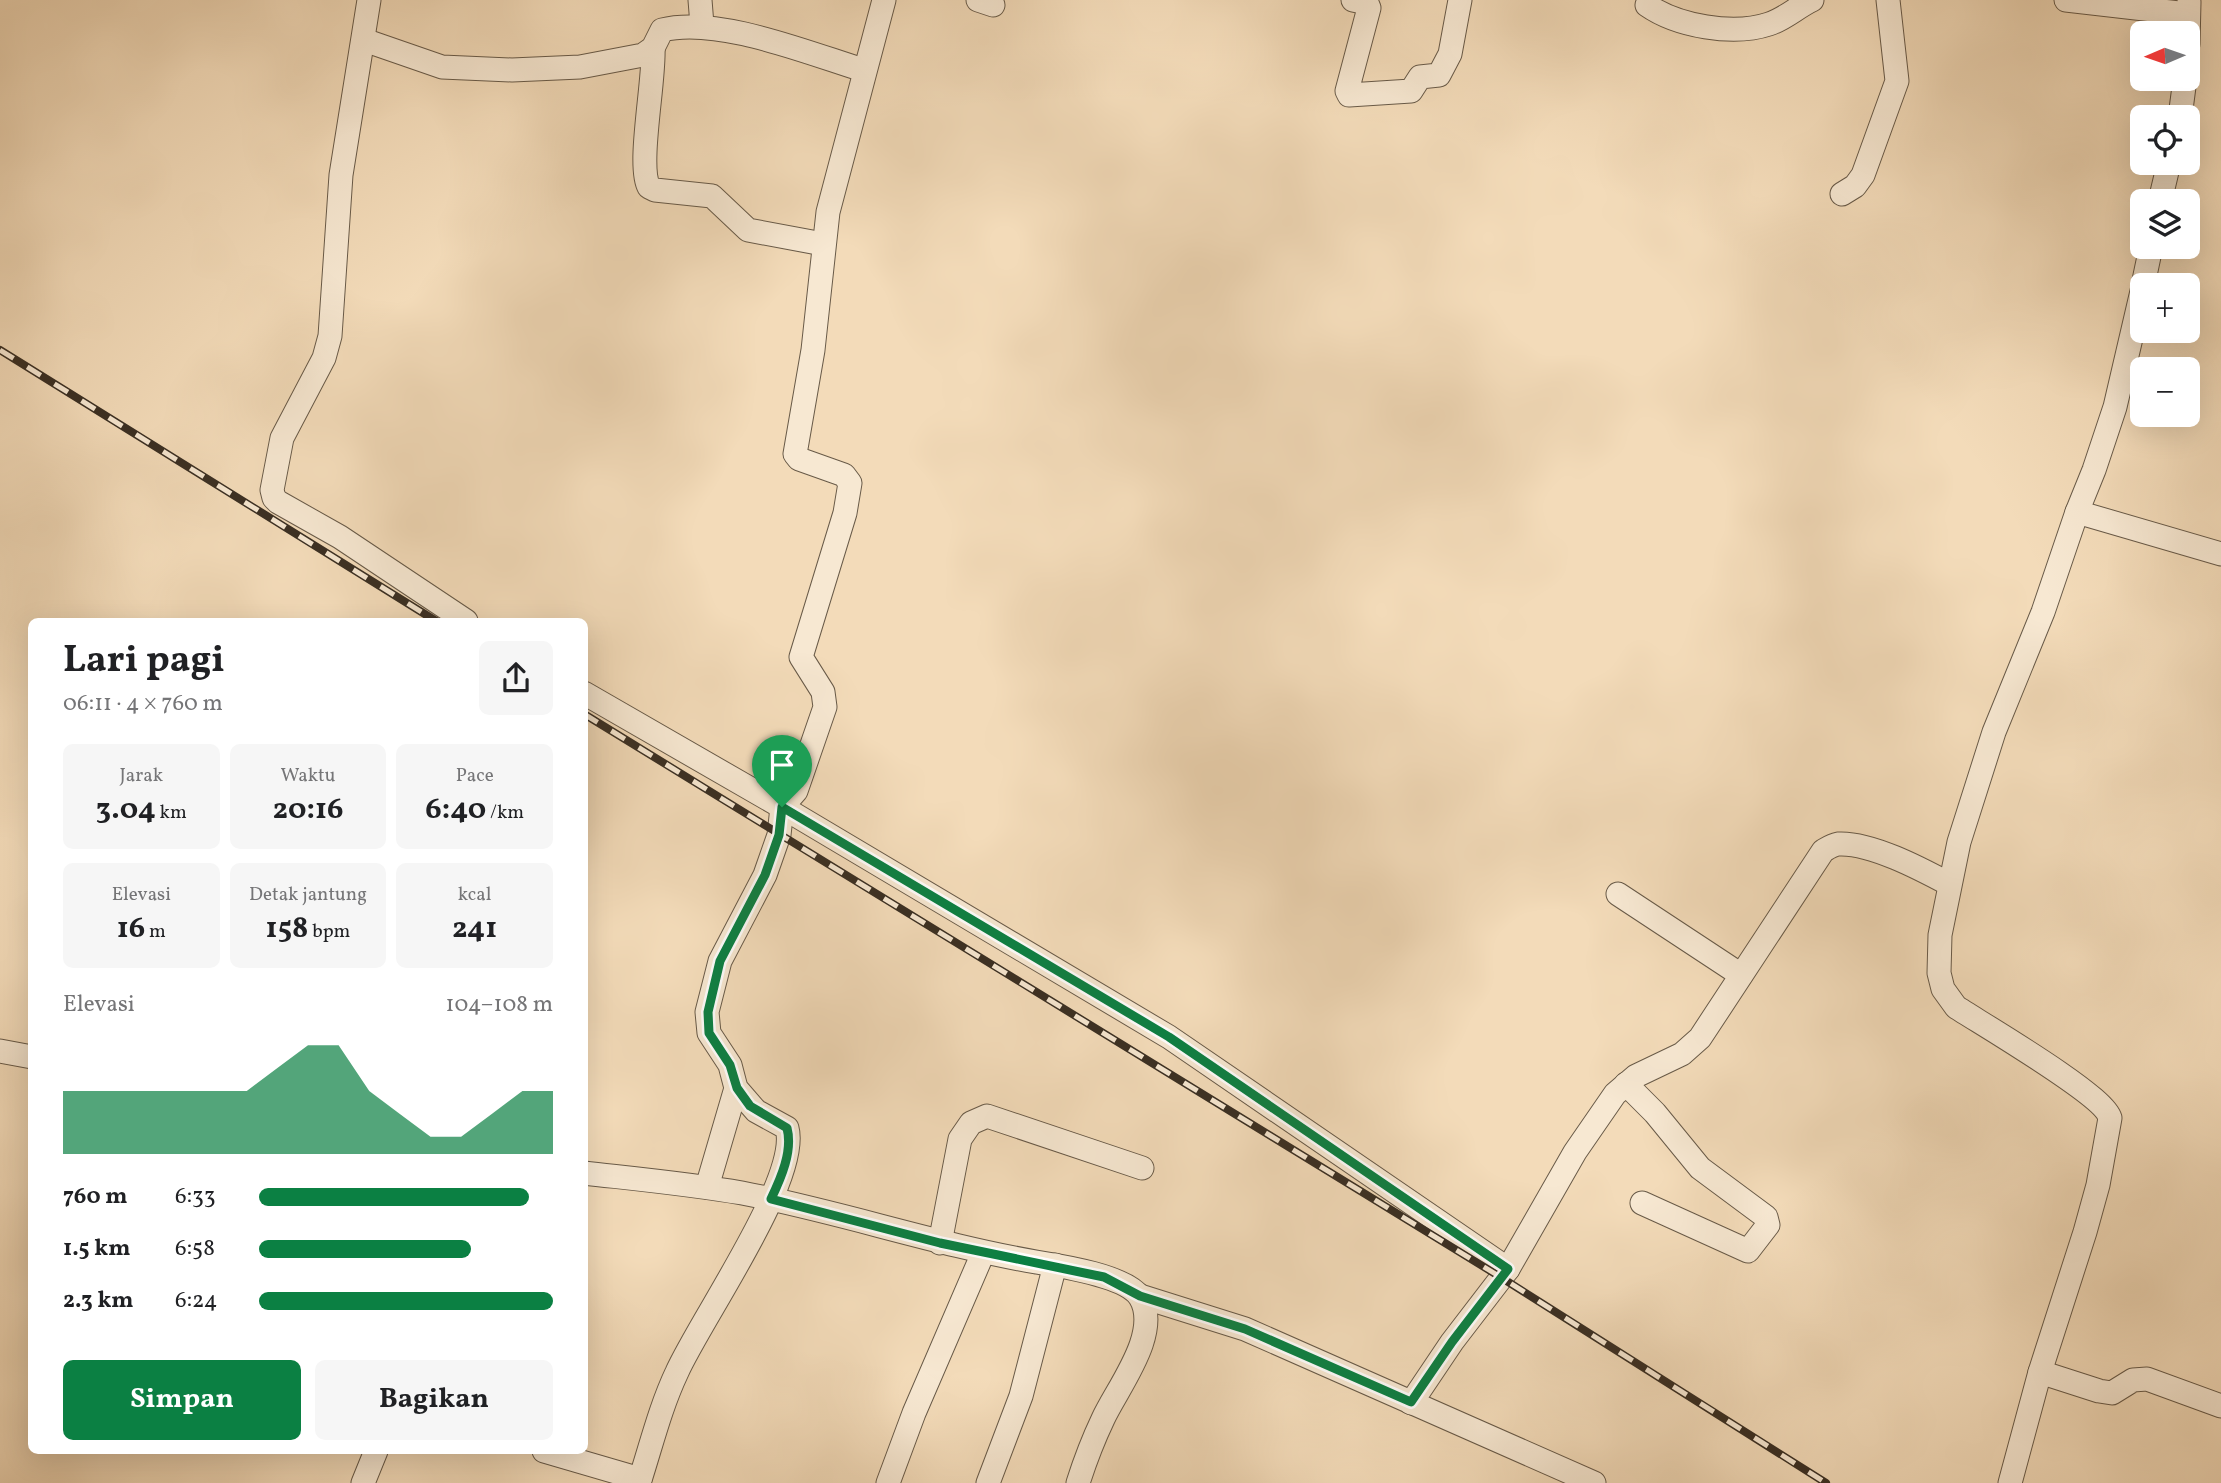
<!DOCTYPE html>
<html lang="id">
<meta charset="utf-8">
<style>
body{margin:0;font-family:Vollkorn,serif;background:#f6f6f6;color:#202124;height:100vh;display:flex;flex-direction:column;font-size:26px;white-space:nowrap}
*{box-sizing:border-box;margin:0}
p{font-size:23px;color:#757577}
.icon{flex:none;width:38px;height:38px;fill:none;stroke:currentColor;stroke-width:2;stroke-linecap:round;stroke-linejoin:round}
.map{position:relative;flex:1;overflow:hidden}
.details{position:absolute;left:28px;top:618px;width:560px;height:836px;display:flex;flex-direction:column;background:#fff;border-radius:10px;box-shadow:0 7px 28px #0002}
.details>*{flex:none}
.needle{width:46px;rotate:268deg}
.tools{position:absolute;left:2130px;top:21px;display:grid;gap:14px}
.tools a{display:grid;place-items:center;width:70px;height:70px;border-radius:10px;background:#fff;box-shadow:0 7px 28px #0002;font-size:35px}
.pin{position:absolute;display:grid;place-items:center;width:60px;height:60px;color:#fff;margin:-72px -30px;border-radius:50% 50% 50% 0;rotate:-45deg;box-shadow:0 0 7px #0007}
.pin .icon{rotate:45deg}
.round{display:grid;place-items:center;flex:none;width:74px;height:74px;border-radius:10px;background:#f6f6f6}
.headline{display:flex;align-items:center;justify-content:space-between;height:119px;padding:0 35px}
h1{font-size:38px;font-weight:700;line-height:52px}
.metrics{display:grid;grid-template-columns:repeat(3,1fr);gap:10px;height:119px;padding:7px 35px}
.metrics div{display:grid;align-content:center;border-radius:10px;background:#f6f6f6;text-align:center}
.metrics b{font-size:30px;font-weight:700}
.metrics small{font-size:19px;font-weight:400}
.metrics p{font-size:19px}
.chart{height:196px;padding:14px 35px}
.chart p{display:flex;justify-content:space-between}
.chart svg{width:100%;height:126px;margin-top:7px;fill:#0b8043;opacity:.7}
.primary-button{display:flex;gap:14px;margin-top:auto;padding:14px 35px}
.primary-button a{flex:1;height:80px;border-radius:10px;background:#0b8043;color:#fff;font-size:28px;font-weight:700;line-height:80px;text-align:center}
.primary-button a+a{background:#f6f6f6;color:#202124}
ul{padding:0 35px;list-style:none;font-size:23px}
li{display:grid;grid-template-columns:112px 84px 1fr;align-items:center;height:52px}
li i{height:18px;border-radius:9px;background:#0b8043}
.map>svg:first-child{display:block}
</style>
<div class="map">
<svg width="2221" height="1483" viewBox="0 0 2221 1483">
<rect width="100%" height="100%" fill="#f3dbb9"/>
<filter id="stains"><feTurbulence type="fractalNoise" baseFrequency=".00286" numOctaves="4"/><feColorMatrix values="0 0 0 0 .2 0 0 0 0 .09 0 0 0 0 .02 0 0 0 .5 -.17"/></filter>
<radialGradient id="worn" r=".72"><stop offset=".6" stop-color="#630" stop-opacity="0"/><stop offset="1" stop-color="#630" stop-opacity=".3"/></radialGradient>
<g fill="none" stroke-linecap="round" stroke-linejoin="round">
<defs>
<g id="minor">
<path d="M369 0 341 175 330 336 324 358 282 438 272 490 274 498 278 502 340 537 466 621"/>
<path d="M700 0 702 25"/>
<path d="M978 0 993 5"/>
<path d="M1353 0 1367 3 1369 8 1347 91 1349 95 1411 91 1420 77 1439 75 1450 54 1460 0"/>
<path d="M2066 0 2188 14"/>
<path d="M1647 5C1677 26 1733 36 1769 24 1785 19 1797 7 1812 0"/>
<path d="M364 40 442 67 512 70 580 67 643 55 653 48 662 30C717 16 808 53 863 70"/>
<path d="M2188 44 2189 2"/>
<path d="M653 48C655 79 637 166 649 187L655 190 712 196 748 230 823 244"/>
<path d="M2180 117 2185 79"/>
<path d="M1842 194 1855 186 1863 175 1897 81 1888 0"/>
<path d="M2160 201 2169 163"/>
<path d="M2143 285 2151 247"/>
<path d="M2077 512 2221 554"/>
<path d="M584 693 782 807 1169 1037 1508 1269"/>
<path d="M1618 894 1741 975"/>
<path d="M0 1051 32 1057"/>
<path d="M1626 1084 1655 1113 1700 1168 1766 1217 1768 1225 1748 1251 1642 1203"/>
<path d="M584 1173C637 1179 690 1184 742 1193 841 1212 937 1245 1036 1262 1061 1266 1126 1276 1140 1297 1162 1333 1117 1388 1103 1419 1093 1440 1085 1461 1078 1483"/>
<path d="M707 1187 736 1088"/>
<path d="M940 1243 960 1139 971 1123 987 1116 1142 1168"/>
<path d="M1140 1296 1245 1329 1594 1483"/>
<path d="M2040 1372 2099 1391 2112 1393 2133 1380 2147 1379 2221 1406"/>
<path d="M1411 1403 1452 1342 1508 1269 1575 1152 1615 1094 1636 1076 1682 1054 1700 1038 1823 851C1828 848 1832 845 1838 844 1870 842 1921 869 1949 884"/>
<path d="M544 1451 640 1479"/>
<path d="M363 1483 376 1451"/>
<path d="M639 1483C651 1446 660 1408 677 1372 700 1320 801 1178 787 1128L756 1111 736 1088 730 1065 709 1033 707 1012 720 961 765 875 779 835 782 807 796 791 825 707 823 692 801 657 845 513 850 483 844 475 799 459 795 454 813 350 828 212 884 0"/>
<path d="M888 1483 914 1413 983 1253"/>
<path d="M988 1483 1021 1396 1055 1265"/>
<path d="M2010 1483 2040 1372 2085 1232 2098 1185 2110 1118C2104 1095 1982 1024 1956 1007L1943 989 1939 973 1940 935 1959 842 1994 732 2043 612 2077 512 2094 470 2115 407 2142 291"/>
</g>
</defs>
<use href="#minor" stroke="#685a48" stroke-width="25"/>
<use href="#minor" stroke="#f7e8d2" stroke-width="23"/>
<defs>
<g id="rail">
<path d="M0 350 436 621"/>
<path d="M584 714 1502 1278 1826 1483"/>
</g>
</defs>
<use href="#rail" stroke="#3a2f23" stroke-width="8"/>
<use href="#rail" stroke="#f7e8d2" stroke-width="5" stroke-dasharray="16" stroke-linecap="butt"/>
</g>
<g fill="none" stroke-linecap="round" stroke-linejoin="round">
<defs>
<path id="route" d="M782 807 1169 1037 1508 1269 1452 1342 1411 1402 1245 1329 1140 1296 1104 1277 940 1243 771 1199C781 1178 793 1151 787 1128L750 1106 737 1088 730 1065 709 1033 708 1012 720 961 765 875 779 835Z"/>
</defs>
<use href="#route" stroke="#fff" stroke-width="14"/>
<use href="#route" stroke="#0b8043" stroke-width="9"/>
</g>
<rect width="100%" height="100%" filter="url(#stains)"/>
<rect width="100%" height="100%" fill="url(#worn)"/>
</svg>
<div class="tools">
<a><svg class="needle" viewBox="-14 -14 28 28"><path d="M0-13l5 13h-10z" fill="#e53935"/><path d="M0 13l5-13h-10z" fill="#757577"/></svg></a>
<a><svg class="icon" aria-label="locate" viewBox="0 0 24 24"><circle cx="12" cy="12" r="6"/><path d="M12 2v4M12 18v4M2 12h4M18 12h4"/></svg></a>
<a><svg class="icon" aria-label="layers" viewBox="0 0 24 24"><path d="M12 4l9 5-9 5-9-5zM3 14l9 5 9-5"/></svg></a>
<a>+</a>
<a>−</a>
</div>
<div class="pin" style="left:782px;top:807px;background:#1e9e55"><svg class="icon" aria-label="arrive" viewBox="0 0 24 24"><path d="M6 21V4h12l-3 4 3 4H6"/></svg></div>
<section class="details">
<div class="headline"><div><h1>Lari pagi</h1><p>06:11 · 4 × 760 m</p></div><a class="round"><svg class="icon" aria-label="share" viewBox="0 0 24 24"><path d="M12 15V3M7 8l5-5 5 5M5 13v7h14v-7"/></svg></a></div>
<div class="metrics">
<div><p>Jarak</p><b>3.04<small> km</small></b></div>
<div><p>Waktu</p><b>20:16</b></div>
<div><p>Pace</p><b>6:40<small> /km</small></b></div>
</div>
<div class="metrics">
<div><p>Elevasi</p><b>16<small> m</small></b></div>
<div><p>Detak jantung</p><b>158<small> bpm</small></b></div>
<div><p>kcal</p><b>241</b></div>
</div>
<div class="chart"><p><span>Elevasi</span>104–108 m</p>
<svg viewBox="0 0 160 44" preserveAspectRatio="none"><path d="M0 44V22L10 22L20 22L30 22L40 22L50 22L60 22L70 14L80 6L90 6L100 22L110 30L120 38L130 38L140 30L150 22L160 22V44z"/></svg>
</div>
<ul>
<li><b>760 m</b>6:33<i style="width:92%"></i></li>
<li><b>1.5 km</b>6:58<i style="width:72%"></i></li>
<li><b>2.3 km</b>6:24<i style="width:100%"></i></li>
</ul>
<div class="primary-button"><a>Simpan</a><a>Bagikan</a></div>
</section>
</div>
